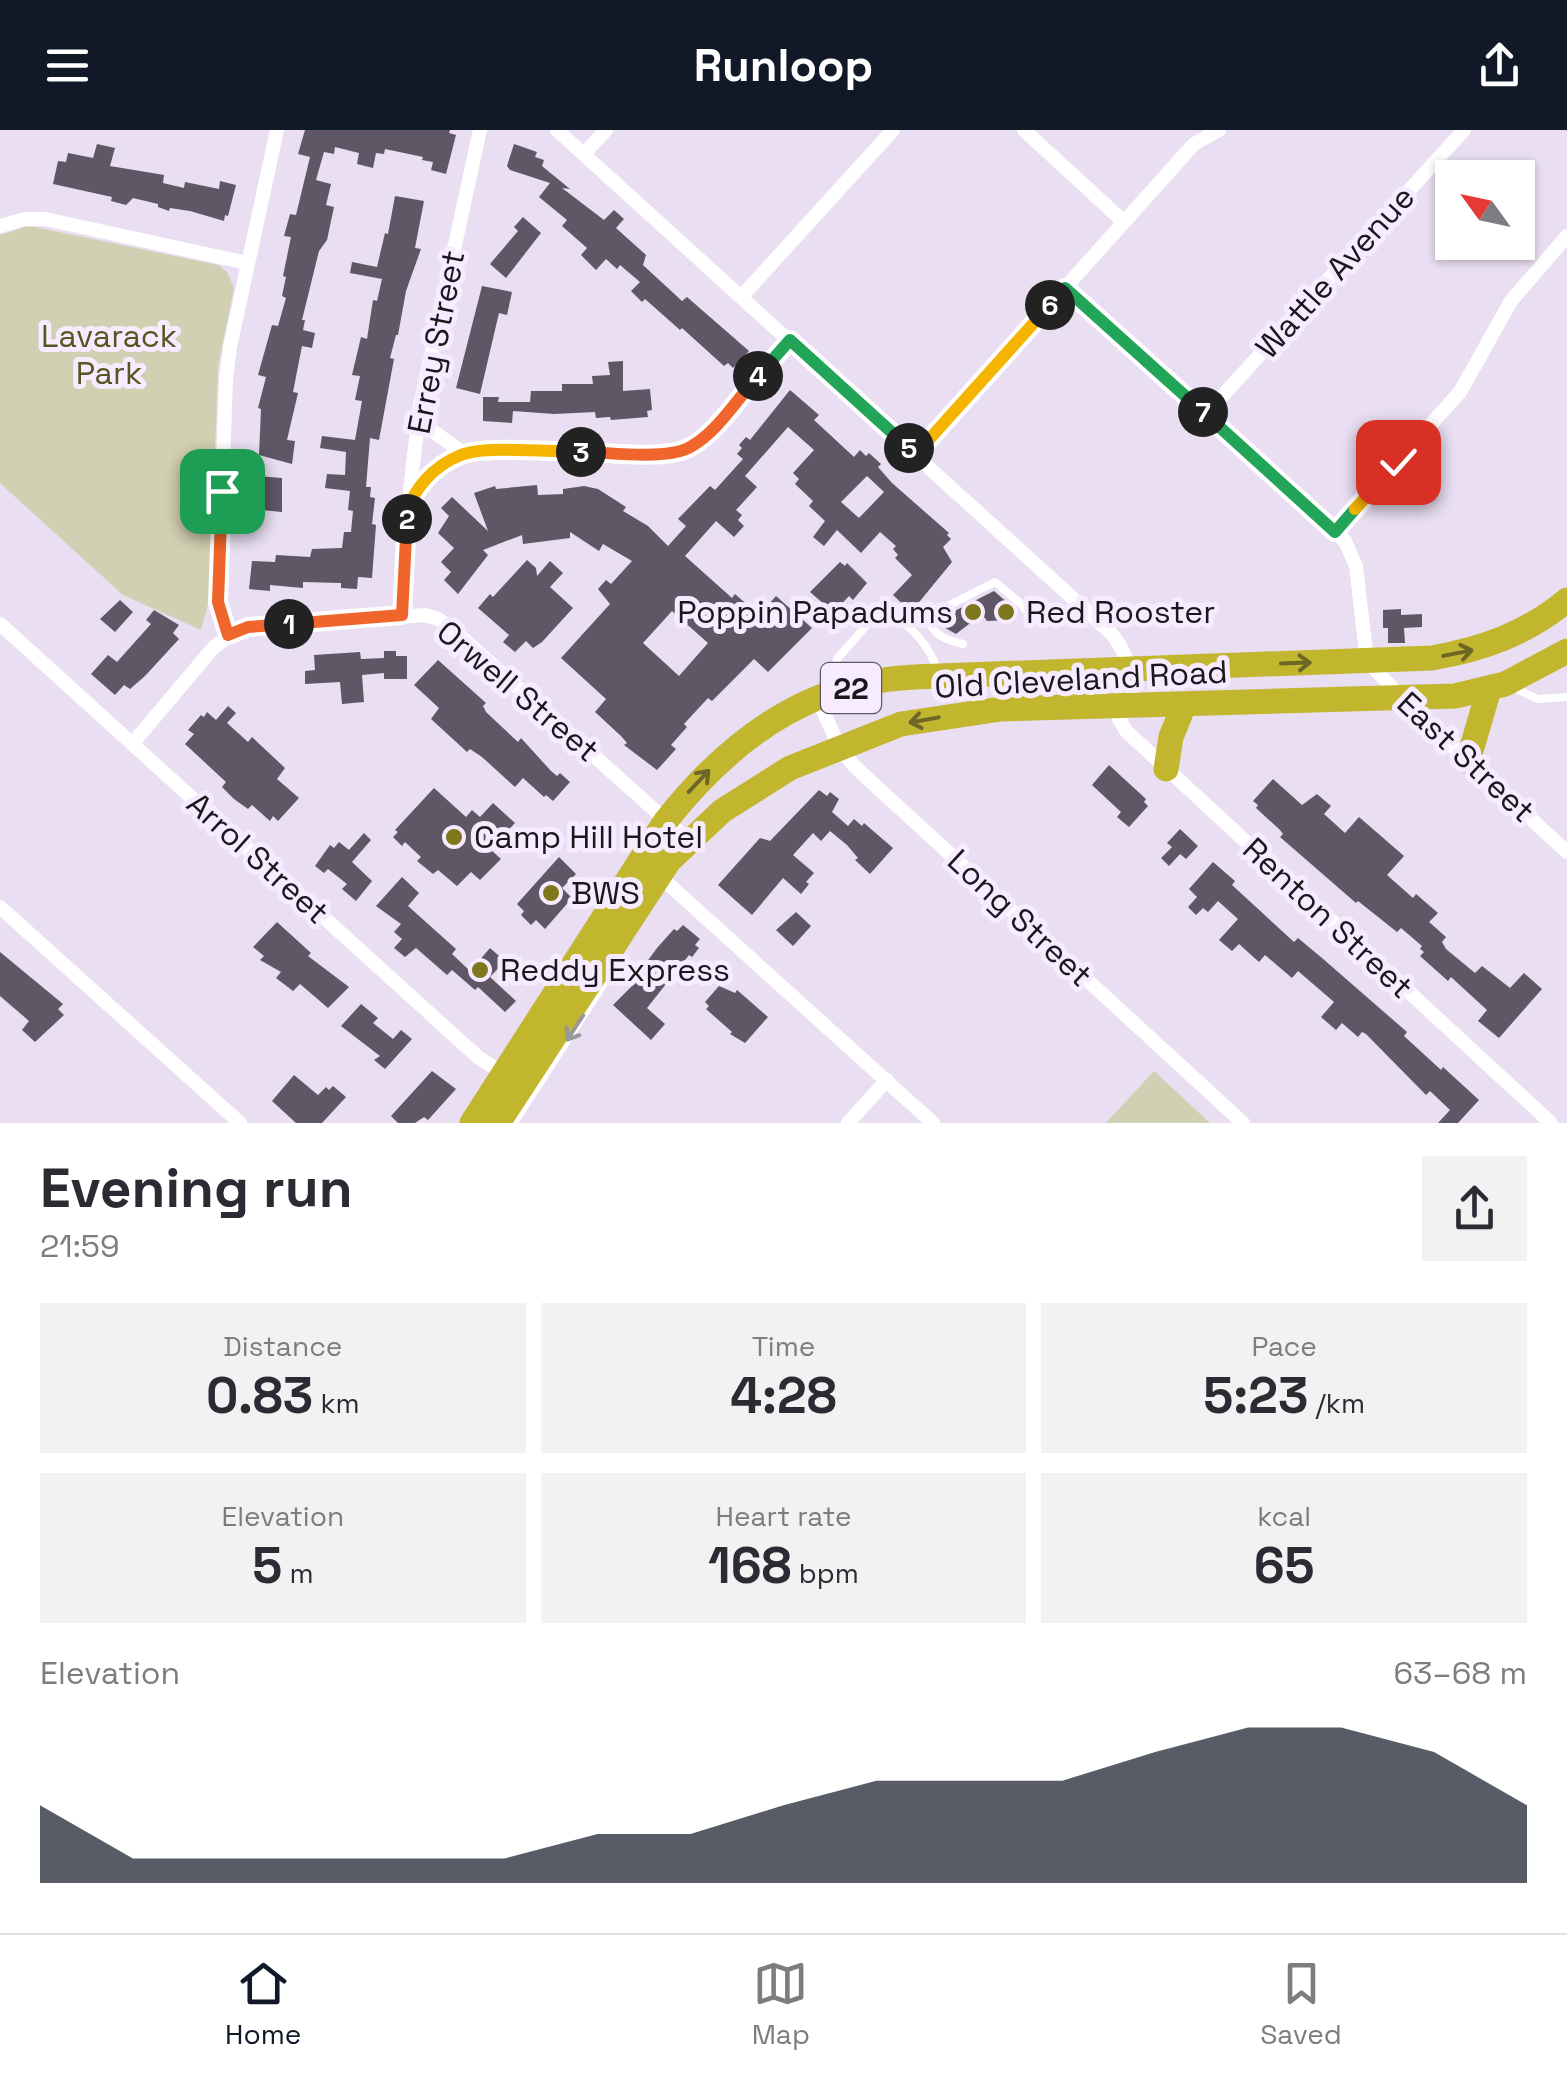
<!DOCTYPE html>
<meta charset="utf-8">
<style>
body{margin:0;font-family:"Space Grotesk",sans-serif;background:#f2f2f3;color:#2b2b33;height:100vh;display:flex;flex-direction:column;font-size:38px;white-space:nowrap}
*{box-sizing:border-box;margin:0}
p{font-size:32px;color:#7c7c81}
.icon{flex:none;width:55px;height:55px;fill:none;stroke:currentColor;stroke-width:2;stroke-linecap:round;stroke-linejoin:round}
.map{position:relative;height:993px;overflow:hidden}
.details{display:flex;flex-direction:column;background:#fff;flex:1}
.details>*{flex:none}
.needle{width:65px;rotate:303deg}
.controls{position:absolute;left:1435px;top:30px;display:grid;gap:20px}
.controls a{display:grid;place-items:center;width:100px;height:100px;border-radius:0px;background:#fff;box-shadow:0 2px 8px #0004;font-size:50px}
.pin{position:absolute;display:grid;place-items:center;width:85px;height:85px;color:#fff;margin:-42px;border-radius:20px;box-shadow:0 5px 15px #0006}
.km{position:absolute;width:50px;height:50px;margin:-25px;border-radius:50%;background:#222;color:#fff;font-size:28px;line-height:50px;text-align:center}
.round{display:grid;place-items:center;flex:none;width:105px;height:105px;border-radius:0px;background:#f2f2f3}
.headline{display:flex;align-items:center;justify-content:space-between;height:170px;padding:0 40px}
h1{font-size:55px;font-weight:700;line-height:75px}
.stats{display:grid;grid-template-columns:repeat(3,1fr);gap:15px;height:170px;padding:10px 40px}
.stats div{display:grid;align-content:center;border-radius:0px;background:#f2f2f3;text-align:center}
.stats b{font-size:50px;font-weight:700}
.stats small{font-size:28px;font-weight:400}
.stats p{font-size:28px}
.chart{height:280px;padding:20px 40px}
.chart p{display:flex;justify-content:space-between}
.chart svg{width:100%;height:180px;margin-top:10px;fill:#111827;opacity:.7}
header{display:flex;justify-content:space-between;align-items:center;height:130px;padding:0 40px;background:#111827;color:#fff;font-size:45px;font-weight:700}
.dock{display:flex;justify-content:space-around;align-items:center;height:140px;border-top:2px solid #e1e1e2;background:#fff;font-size:28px;color:#7c7c81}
.dock a{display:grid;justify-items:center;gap:5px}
.dock .selected{color:#111827}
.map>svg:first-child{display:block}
</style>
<header><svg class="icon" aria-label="menu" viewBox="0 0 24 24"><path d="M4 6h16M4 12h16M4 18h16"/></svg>Runloop<svg class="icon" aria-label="share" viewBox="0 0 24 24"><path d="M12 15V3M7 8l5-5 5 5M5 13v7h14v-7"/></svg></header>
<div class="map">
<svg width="1567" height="993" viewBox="0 0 1567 993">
<rect width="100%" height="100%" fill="#e9def2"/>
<g fill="#d2d0b2">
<path d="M25 97H35L218 135 227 142 234 158 218 237 210 467 201 500 123 465 0 353V105Z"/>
<path d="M1154 941 1210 993H1106Z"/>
</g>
<g fill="#5f5666" fill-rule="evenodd">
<path d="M305 0H450L449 3 456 5 446 44 431 40 433 32 422 30 423 27 385 19 384 24 376 23 373 38 357 34 359 23 335 17 334 24 324 22 316 50 331 54 326 75 334 77 327 110 319 121 302 190H305L303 200 315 203 312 218 302 216 293 262 298 263 287 310 295 311 292 334 259 325 261 279 258 278 266 247 258 245 272 195 278 196 286 168 282 166 286 147 283 146 291 107 284 106 290 84 296 85 310 27 298 24Z"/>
<path d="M97 14 115 18 110 36 164 45 163 53 184 58 185 52 219 59 220 51 236 55 228 86 225 85 224 91 190 81 170 78 169 81 158 77V74L133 68 126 75 111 71 112 67 53 54 58 31 66 32 68 23 93 28Z"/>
<path d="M514 14 537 22 535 27 544 30 542 36 570 59 562 58 604 90 614 80 624 89 616 98 646 125 643 135 682 171 687 167 749 221 733 238 728 233 724 236 682 198 680 200 645 169 642 172 631 161 640 152 620 135 617 139 606 129 596 140 581 125 587 118 562 96 567 90 539 67 550 53 510 40 507 36Z"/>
<path d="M395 66 424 71 415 118 421 119 406 161 398 205H396L390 228 394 229 379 310 370 308 366 357H371L370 367 375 368 372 394 376 395 372 448 358 447 357 459 341 458V453L303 452V458L270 455V461L249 459 252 431 275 432 276 425 310 427 312 419 342 418 344 402H351L353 381 348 380 350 361 325 358 327 344 345 345 346 322 320 318 322 306 355 310 362 271 355 270 360 246 352 245 361 207 367 209 373 170 377 171 382 149 350 143 352 132 377 137 385 103 388 104Z"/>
<path d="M523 87 541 103 506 148 490 134 518 101 514 97Z"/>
<path d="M482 156 512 162 507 185 499 183 480 264 456 258Z"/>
<path d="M623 231V261L650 259 652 280 647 281 648 287 611 290 610 287 596 288 595 282 554 284 513 281 512 293 483 291V267H499L498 272H530L531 261H562V254H593L592 246 610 245 608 232Z"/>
<path d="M790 260 819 285 814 290 854 327 860 320 866 326 869 323 881 334 878 337 892 353 949 403 947 405 951 409 943 417 952 432 911 482 893 465 912 445 895 428 898 425 893 419 896 416 880 402 861 423 837 400 824 416 813 407 825 391 809 376 813 371 795 354 799 349 793 343 814 320 788 297 745 346 757 357 736 380 742 385 738 390 744 396 734 407 716 391 685 426 732 468 735 464 759 485 776 466 812 498 768 542 754 529 712 571 708 568 684 594 687 597 671 615 676 619 657 640 624 615 627 613 621 606 595 582 606 569 561 528 610 474 598 459 606 450 611 454 632 431 603 414 599 421 570 402V408L523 414 522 405 483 420 488 425 458 464 444 450 451 442 441 432 454 418 438 403 449 386 441 378 452 367 488 401 474 363 495 356 496 359 537 355 538 365 563 364V359L584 356 598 359 626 377 623 381 648 396 668 416 686 396 678 389 710 356 715 360 743 329 737 324 742 318 739 315 746 307 750 310ZM867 346 884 362 859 388 841 372ZM672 481 708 513 679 546 643 513Z"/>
<path d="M258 346 282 348V382L261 380 263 359H256Z"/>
<path d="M527 430 536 438 537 446 550 431 563 443 550 457 573 478 542 512 533 518 526 511 515 522 503 512 509 505 478 478 490 464 493 467Z"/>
<path d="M840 432 845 436 847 433 867 453 853 470 849 466 824 493 816 485 825 475 810 462Z"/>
<path d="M994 461 1016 480 1007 490 987 491 982 484 956 504 940 495 937 490Z"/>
<path d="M120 470 133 482 115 502 100 489Z"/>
<path d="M1401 479V485L1422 484V497L1404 498 1405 513H1388V498H1383V480Z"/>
<path d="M154 480 179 495 173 503 179 509 145 546 130 559 124 555 115 565 91 544 108 525 117 532 151 494 146 490Z"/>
<path d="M384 521H396V526H407V549H384V543L362 545 364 572 342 574 340 552 305 554V541L315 540 314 525 360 522 361 529 384 528Z"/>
<path d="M438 530 486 573 483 576 486 582 518 612 521 608 551 641 557 646 560 643 570 652 553 671 546 665 544 667 523 648 515 657 482 627 470 619 467 622 431 589 439 578 414 555Z"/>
<path d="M228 576 236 583 227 593 248 612 252 607 285 638 277 649 299 668 278 691 273 686 270 691 252 675 248 679 234 669 222 657 226 652 185 614 194 604 188 600 201 585 204 587 207 582 216 590Z"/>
<path d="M1109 635 1146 669 1144 672 1148 676 1129 697 1117 687 1121 682 1092 655Z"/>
<path d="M1273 649 1302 675 1317 664 1331 676 1324 684 1345 703 1359 687 1404 726 1387 745 1413 768 1416 764 1438 783 1429 792 1446 807 1442 812 1446 819 1475 843 1482 836 1510 858 1524 843 1542 859 1499 908 1478 891 1487 880 1451 847 1448 851 1420 826 1424 822 1420 819 1422 816 1401 798 1397 802 1358 771 1356 773 1280 707 1283 704 1280 700 1256 678 1258 675 1253 671Z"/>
<path d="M434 658 466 687 472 680 480 687 493 673 515 693 490 719 501 729 480 750 471 742 457 756 438 740 433 744 417 731 421 727 405 712 402 716 393 707 398 702 395 700Z"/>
<path d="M819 660 827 666 830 662 839 669 832 682 848 696 854 689 862 696 864 693 893 718 870 744 855 730 858 728 847 715 830 701 821 711 813 703 793 725 814 743 806 752 809 754 801 764 783 748 752 785 718 755 760 708 770 711Z"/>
<path d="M1180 699 1198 716 1186 729 1180 724 1169 736 1161 728 1172 717 1167 713Z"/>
<path d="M364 703 371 710 352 732 372 751 356 771 342 759 347 754 328 739 324 743 315 736 330 715 334 718 339 712 349 720Z"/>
<path d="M559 727 576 744 562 758 572 768 545 799 536 790 531 795 521 785 524 781 517 774Z"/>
<path d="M1213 732 1235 751 1232 755 1294 812 1298 808 1322 828 1407 902 1404 906 1441 940 1443 937 1479 970 1458 993H1438L1450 980 1430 961 1426 965 1366 904 1362 902 1358 907 1342 893 1336 900 1321 887 1334 872 1298 841 1292 848 1265 825 1259 832 1239 814 1232 821 1219 810 1238 789 1218 771 1208 782 1203 778 1196 785 1188 777 1197 767 1189 759Z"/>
<path d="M402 747 419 763 408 776 456 819 452 824 470 841 490 818 505 831 490 847 516 871 505 882 478 857 475 860 452 840 447 845 416 818 405 827 394 818 402 809 394 802 401 794 376 776Z"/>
<path d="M796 782 811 796 793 816 776 800Z"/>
<path d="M277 792 311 823 308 826 349 857 328 878 300 854 293 861 276 848 281 842 260 830 264 826 253 817Z"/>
<path d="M683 795 700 809 695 815 699 818 692 827 689 825 647 878 665 894 651 910 613 875 641 847 638 844 657 818 674 799 677 801Z"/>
<path d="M0 822 63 874 58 879 64 885 35 912 22 900 29 891 0 866Z"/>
<path d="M719 856 735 863 737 860 768 887 745 913 730 904 732 902 706 879 709 876 705 872Z"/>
<path d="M361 874 378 888 373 893 393 909 401 900 412 909 385 939 374 930 380 926 341 896Z"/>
<path d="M432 941 456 959 428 990 424 987 415 993H398L391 986Z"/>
<path d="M294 945 318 965 326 957 329 960 333 956 346 967 322 993H296L272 971Z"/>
</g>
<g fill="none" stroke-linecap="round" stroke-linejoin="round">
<g stroke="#fff" stroke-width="8">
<path d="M963 514C948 510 932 506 929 489L932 484 995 452 1021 474 1034 490"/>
<path d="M1510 556 1538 569 1567 567"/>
<path d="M833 559 837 529 872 489 884 483C909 490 931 518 938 542"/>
<path d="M514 993 612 841"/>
</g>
<g stroke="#fff" stroke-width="14">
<path d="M557 0 1111 503C1123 517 1137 547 1132 567 1131 574 1122 582 1119 589L1126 601 1551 993"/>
<path d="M1024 0 1124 92"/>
<path d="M584 24 606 0"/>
<path d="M0 96 25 89H45L247 133"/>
<path d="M1065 158 1345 411 1356 436 1367 531 1416 583 1567 722"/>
<path d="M742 166 893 0"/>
<path d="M421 277 430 299 463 323"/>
<path d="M1206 284 1464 0"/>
<path d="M916 324 1194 14 1219 0"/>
<path d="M412 369 430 346 463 323H663L695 315 790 210"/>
<path d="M1335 401 1460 262 1511 171 1567 106"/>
<path d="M402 485 408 376 420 276 480 0"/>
<path d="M0 494 479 928 509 947"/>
<path d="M228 505 218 472 226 249 230 217 277 0"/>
<path d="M818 569 839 617 854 636 1243 993"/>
<path d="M132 614 214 517 239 499 425 485 438 489 450 497 688 710"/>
<path d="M655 742 933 993"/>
<path d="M0 777 240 993"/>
<path d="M848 993 887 950"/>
</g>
<g stroke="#c1b62d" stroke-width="25">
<path d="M1468 631 1489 559"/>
<path d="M1166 639 1171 607 1184 575"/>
<path d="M472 993 665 692C719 623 788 565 878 551 898 547 919 547 939 546L1432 528C1483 519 1526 504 1567 470"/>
<path d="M498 993 669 731 722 681 790 638 901 594 1001 579 1455 566 1505 554 1567 521"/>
</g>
</g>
<defs><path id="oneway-shaft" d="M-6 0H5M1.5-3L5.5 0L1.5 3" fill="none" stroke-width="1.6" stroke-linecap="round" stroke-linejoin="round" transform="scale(2.5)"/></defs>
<g stroke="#6e6625">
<use href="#oneway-shaft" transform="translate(1458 523) rotate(-11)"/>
<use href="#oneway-shaft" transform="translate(1296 533) rotate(-2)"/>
<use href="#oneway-shaft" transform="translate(924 590) rotate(170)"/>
<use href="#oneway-shaft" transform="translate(699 651) rotate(-47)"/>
</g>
<use stroke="#989799" href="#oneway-shaft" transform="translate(575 898) rotate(123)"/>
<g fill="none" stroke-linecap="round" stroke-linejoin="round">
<defs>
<path id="split-1" d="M222 361 218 472 228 505 248 497 289 494"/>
<path id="split-2" d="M289 494 402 485 407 389"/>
<path id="split-3" d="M407 389C409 361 435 335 461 325 484 315 553 322 581 322"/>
<path id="split-4" d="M581 322C609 322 669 331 692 316 718 301 738 268 758 246"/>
<path id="split-5" d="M758 246 790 210 909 318"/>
<path id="split-6" d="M909 318 916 324 1050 175"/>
<path id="split-7" d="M1050 175 1065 158 1203 282"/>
<path id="split-8" d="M1203 282 1335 402 1355 379"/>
<path id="split-9" d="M1355 379 1398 332"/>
</defs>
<use href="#split-1" stroke="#fff" stroke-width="20"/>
<use href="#split-2" stroke="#fff" stroke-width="20"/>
<use href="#split-3" stroke="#fff" stroke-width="20"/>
<use href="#split-4" stroke="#fff" stroke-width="20"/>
<use href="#split-5" stroke="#fff" stroke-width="20"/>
<use href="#split-6" stroke="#fff" stroke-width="20"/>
<use href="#split-7" stroke="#fff" stroke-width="20"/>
<use href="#split-8" stroke="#fff" stroke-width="20"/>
<use href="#split-9" stroke="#fff" stroke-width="20"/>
<use href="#split-1" stroke="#f0652b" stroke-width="12"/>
<use href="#split-2" stroke="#f0652b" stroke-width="12"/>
<use href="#split-3" stroke="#f5b400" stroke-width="12"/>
<use href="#split-4" stroke="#f0652b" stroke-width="12"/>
<use href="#split-5" stroke="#22a559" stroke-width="12"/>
<use href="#split-6" stroke="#f5b400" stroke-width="12"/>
<use href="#split-7" stroke="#22a559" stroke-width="12"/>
<use href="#split-8" stroke="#22a559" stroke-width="12"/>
<use href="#split-9" stroke="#f5b400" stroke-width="12"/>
</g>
<g fill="#7f771c" stroke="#f6ebff" stroke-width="4">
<circle cx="973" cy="482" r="10"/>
<circle cx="1006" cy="482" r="10"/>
<circle cx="454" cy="707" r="10"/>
<circle cx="551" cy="763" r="10"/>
<circle cx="480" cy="840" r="10"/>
</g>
<g text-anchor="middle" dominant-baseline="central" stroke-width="10" stroke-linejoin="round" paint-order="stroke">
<rect fill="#f6ebff" stroke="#5c5761" stroke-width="2.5" x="821" y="533" width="60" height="50" rx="8"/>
<g font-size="30" font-weight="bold" fill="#1a171d">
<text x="851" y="558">22</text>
</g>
<g font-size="32" fill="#1a171d" stroke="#f6ebff">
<text transform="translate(1335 142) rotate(-48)">Wattle Avenue</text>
<text transform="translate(436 212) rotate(-79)">Errey Street</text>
<text transform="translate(1081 549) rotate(-3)">Old Cleveland Road</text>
<text transform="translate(518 561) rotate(40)">Orwell Street</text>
<text transform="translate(1466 627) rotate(43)">East Street</text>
<text transform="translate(258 728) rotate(42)">Arrol Street</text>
<text transform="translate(1020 788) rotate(43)">Long Street</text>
<text transform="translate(1328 788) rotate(43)">Renton Street</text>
</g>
<g font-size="32" fill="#5a5520" stroke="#f6ebff">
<text x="109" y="206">Lavarack<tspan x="109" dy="37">Park</tspan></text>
</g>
<g font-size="32" fill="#1a171d" stroke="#f6ebff" text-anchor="start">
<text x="953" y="482" text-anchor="end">Poppin Papadums</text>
<text x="1026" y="482">Red Rooster</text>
<text x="474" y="707">Camp Hill Hotel</text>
<text x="571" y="763">BWS</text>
<text x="500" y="840">Reddy Express</text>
</g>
</g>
</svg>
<div class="controls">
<a><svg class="needle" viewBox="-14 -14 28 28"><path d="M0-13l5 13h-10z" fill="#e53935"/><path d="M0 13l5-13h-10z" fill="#7c7c81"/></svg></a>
</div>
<div class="pin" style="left:222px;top:361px;background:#1e9e55"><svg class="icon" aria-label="arrive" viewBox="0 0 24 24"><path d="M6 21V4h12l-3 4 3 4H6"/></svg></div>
<div class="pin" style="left:1398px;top:332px;background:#d93025"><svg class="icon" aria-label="check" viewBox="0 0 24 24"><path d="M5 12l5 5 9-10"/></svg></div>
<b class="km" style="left:289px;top:494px">1</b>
<b class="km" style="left:407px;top:389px">2</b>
<b class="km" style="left:581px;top:322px">3</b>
<b class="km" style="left:758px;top:246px">4</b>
<b class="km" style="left:909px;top:318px">5</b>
<b class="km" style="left:1050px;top:175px">6</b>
<b class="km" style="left:1203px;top:282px">7</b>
</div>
<section class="details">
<div class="headline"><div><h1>Evening run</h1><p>21:59</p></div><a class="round"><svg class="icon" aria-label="share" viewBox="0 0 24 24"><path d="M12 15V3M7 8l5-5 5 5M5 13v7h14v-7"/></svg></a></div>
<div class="stats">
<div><p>Distance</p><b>0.83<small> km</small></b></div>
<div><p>Time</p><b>4:28</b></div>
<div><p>Pace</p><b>5:23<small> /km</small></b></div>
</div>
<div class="stats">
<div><p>Elevation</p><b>5<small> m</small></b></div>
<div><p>Heart rate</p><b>168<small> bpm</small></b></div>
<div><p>kcal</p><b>65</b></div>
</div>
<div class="chart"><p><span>Elevation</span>63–68 m</p>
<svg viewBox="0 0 160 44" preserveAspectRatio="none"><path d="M0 44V25L10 38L20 38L30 38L40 38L50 38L60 32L70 32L80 25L90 19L100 19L110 19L120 12L130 6L140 6L150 12L160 25V44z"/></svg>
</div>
</section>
<nav class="dock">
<a class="selected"><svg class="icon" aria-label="home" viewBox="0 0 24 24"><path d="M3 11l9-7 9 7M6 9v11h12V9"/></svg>Home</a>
<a><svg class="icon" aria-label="map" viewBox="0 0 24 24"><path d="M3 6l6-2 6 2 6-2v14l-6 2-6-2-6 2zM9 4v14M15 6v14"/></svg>Map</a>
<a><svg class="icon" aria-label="saved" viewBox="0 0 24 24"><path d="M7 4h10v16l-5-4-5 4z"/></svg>Saved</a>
</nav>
